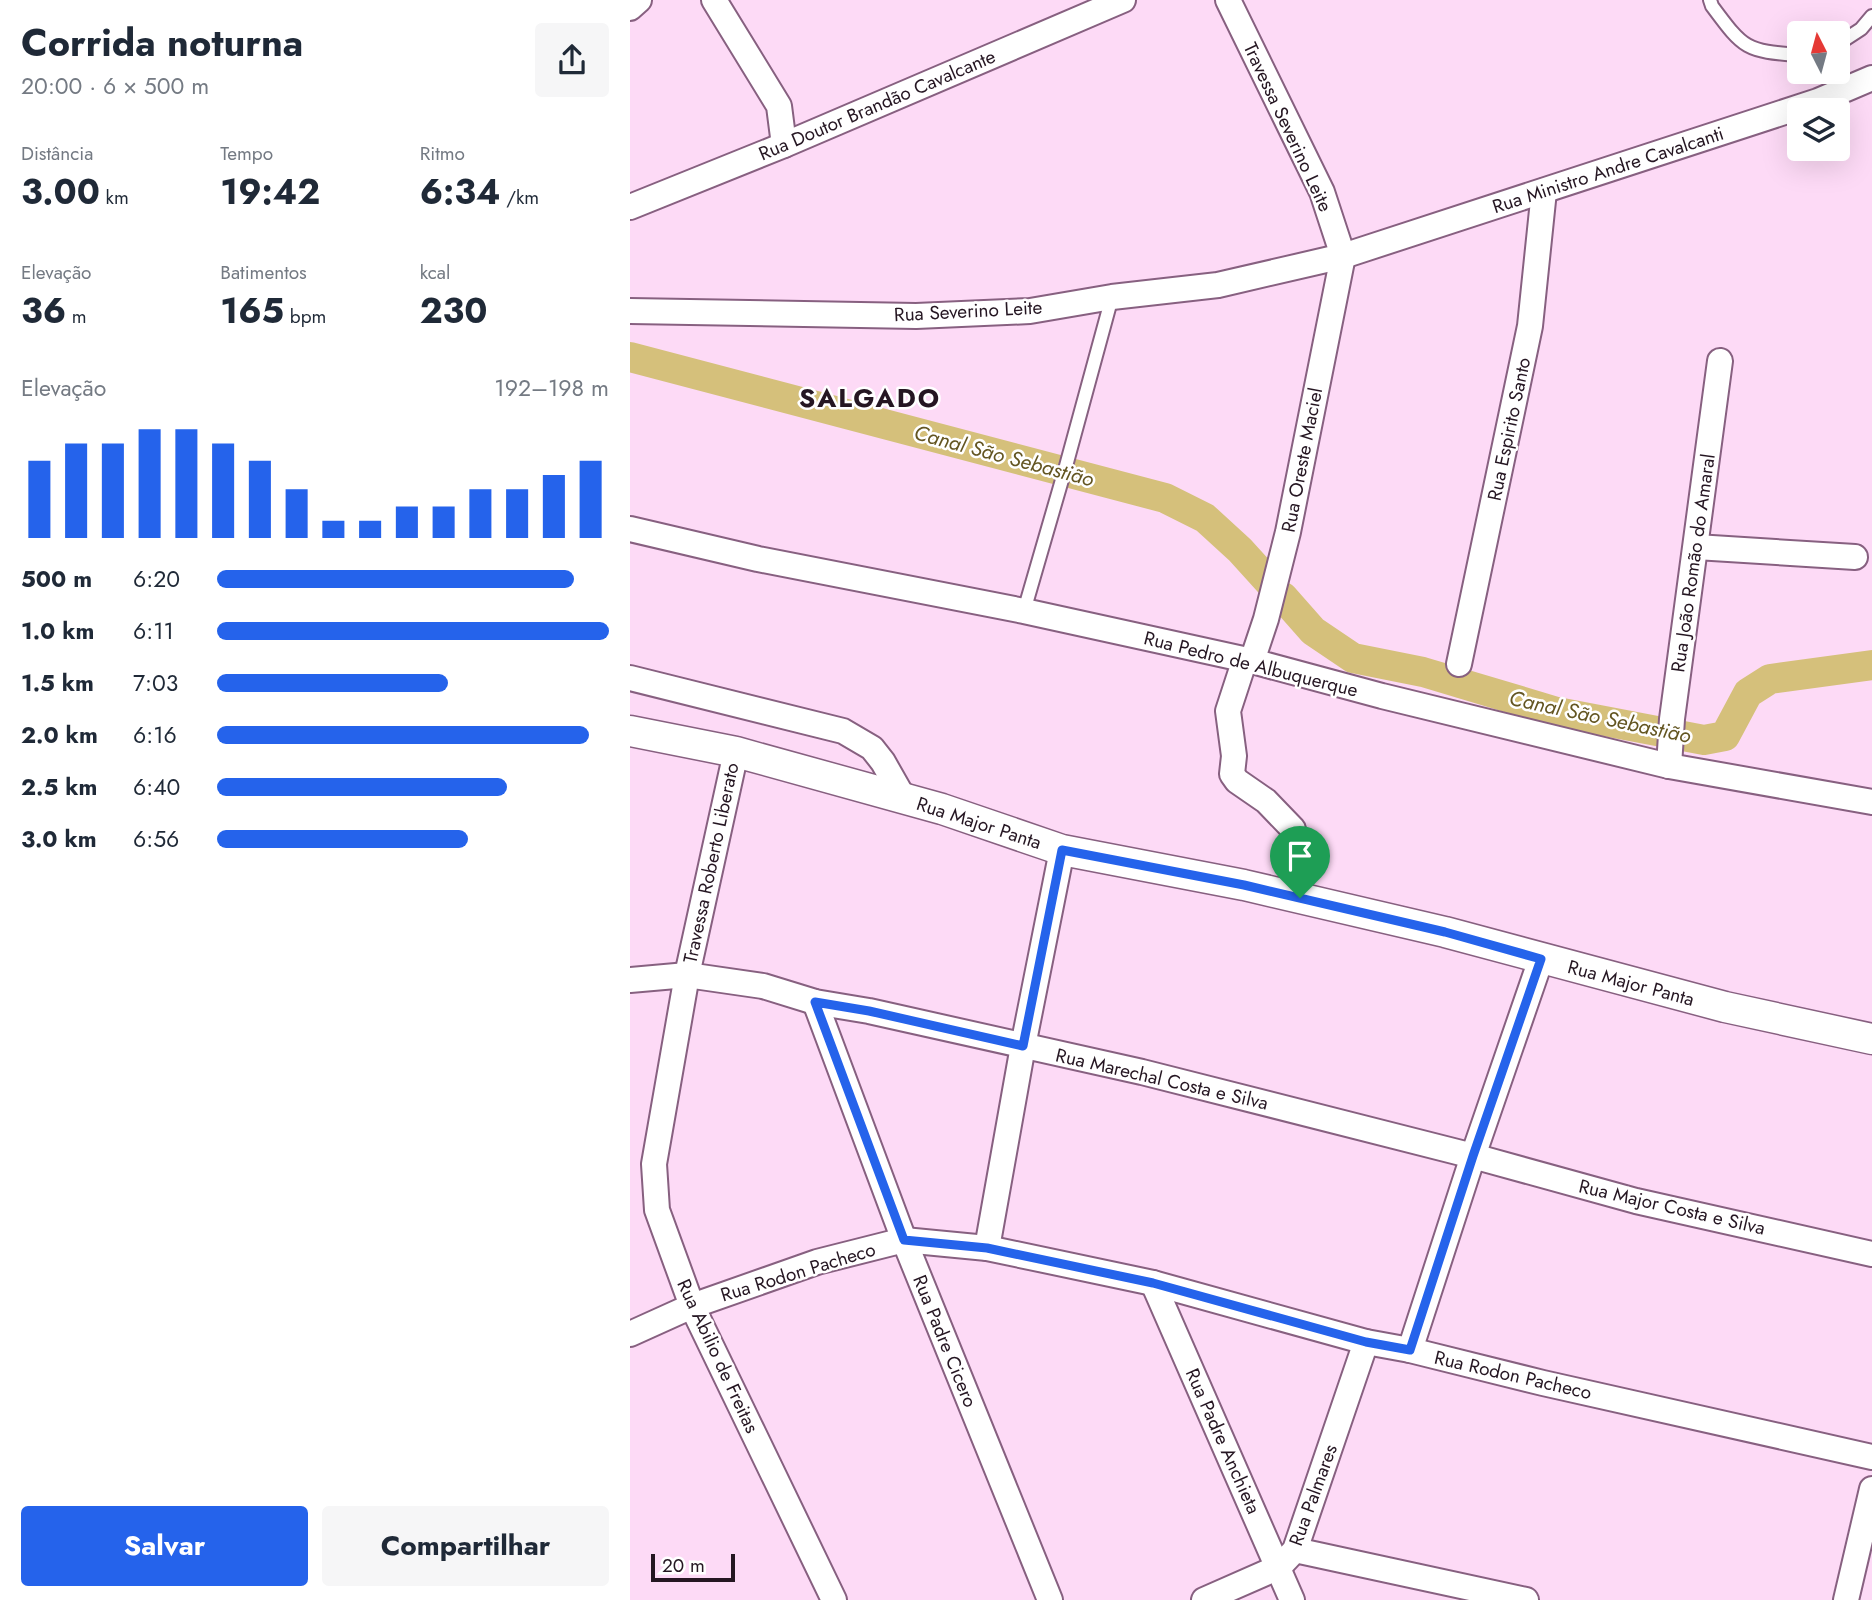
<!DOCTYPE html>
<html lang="pt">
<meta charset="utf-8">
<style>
body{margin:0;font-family:Jost,sans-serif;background:#f6f6f7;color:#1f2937;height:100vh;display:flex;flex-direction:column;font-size:26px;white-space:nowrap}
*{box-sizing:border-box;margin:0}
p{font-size:23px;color:#747a83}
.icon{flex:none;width:38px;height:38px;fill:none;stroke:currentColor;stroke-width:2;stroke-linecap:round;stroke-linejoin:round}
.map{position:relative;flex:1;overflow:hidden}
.side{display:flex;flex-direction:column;background:#fff;width:630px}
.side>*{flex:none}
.needle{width:46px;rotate:354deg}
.fabs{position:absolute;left:1157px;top:21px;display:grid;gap:14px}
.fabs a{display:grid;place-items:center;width:63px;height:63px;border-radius:7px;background:#fff;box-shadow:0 7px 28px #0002;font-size:35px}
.scale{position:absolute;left:21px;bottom:18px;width:84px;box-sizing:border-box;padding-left:7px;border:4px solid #251622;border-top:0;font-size:19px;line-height:24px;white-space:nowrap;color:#251622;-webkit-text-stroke:5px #fff;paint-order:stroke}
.pin{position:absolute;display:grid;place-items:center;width:60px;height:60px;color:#fff;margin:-72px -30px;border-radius:50% 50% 50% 0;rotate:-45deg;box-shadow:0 0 7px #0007}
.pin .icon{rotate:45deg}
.round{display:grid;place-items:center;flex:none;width:74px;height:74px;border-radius:7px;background:#f6f6f7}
.head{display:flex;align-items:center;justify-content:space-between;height:119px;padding:0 21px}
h1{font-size:38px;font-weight:700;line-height:52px}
.stats{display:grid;grid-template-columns:repeat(3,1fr);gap:10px;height:119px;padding:7px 21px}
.stats div{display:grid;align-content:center}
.stats b{font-size:35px;font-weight:700}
.stats small{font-size:19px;font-weight:400}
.stats p{font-size:19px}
.chart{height:196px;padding:14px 21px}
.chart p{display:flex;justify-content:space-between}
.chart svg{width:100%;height:126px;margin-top:7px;stroke:#2563eb;stroke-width:6}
.button{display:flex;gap:14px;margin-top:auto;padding:14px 21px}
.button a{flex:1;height:80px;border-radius:7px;background:#2563eb;color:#fff;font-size:28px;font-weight:700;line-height:80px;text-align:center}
.button a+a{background:#f6f6f7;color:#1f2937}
ul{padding:0 21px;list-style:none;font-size:23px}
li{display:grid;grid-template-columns:112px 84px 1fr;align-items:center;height:52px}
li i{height:18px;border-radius:9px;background:#2563eb}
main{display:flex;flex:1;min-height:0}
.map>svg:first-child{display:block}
</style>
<main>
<section class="side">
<div class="head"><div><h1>Corrida noturna</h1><p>20:00 · 6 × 500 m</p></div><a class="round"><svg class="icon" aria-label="share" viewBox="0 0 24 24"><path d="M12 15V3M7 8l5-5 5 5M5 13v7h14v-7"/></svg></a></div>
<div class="stats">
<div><p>Distância</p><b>3.00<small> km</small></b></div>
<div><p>Tempo</p><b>19:42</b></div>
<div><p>Ritmo</p><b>6:34<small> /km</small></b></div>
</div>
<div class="stats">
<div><p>Elevação</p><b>36<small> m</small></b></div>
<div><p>Batimentos</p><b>165<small> bpm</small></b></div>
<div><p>kcal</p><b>230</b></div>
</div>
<div class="chart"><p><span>Elevação</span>192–198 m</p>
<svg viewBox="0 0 160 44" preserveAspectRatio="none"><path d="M5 44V17M15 44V11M25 44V11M35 44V6M45 44V6M55 44V11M65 44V17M75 44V27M85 44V38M95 44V38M105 44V33M115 44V33M125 44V27M135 44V27M145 44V22M155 44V17"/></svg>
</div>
<ul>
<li><b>500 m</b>6:20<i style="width:91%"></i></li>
<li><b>1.0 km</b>6:11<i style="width:100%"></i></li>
<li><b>1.5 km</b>7:03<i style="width:59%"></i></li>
<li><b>2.0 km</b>6:16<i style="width:95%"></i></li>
<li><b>2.5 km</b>6:40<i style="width:74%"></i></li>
<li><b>3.0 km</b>6:56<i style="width:64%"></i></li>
</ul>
<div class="button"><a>Salvar</a><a>Compartilhar</a></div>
</section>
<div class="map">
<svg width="1242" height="1600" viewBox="0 0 1242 1600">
<rect width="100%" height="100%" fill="#fddaf6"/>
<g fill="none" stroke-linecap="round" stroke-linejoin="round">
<g stroke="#d5c07b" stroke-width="30">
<path d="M0 357 535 498 575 518 610 550 639 582"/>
<path d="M653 597 683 631 723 658 793 672 927 712 1074 740 1095 736 1118 693 1140 679 1242 665"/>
</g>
<defs>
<g id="service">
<path d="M1080 0 1082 6C1114 49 1115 51 1169 55"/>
<path d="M1208 44 1231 29 1242 16"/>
<path d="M394 611 436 466 482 297"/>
</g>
<g id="minor">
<path d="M84 0 149 106 154 145"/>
<path d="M598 0 692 192 713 256 658 532 636 619 622 661"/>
<path d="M0 8 9 0"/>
<path d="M0 207 154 145 493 0"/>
<path d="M0 311 286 316 400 311 482 297 588 285 713 256 1188 101 1242 78"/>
<path d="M0 529 128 559 394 611 622 661 752 696 1039 766 1242 802"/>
<path d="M1066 547 1225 557"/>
<path d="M615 659 598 711 604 756 602 774 607 781 636 801 663 829 670 898"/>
<path d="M829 664 900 326 914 191"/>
<path d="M0 678 213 731 242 748 253 762 274 799"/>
<path d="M106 752 57 975 24 1164 27 1210 62 1306 204 1600"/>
<path d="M1039 766 1042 719 1090 361"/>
<path d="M0 980 57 975 133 986 185 1002 239 1011 512 1072 843 1156 1006 1201 1242 1254"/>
<path d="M185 1002 274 1240 420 1600"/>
<path d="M357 1248 393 1046 432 850"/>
<path d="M523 1283 662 1600"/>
<path d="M0 1334 62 1306 187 1262 274 1240 357 1248 523 1283 736 1342 780 1350 913 1383 1242 1457"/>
<path d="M780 1350 843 1156 911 959"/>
<path d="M665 1550 896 1600"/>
<path d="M574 1600 649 1567 665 1550 736 1342"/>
<path d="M1216 1600 1242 1489"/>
</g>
<path id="tertiary" d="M0 731 106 752 312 809 432 850 614 885 815 932 1095 1007 1242 1039"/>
</defs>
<use href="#service" stroke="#876080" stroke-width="16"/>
<use href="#minor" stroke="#876080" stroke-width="28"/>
<use href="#tertiary" stroke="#876080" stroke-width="33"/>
<use href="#service" stroke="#fff" stroke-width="12"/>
<use href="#minor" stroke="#fff" stroke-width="24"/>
<use href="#tertiary" stroke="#fff" stroke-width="30"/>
</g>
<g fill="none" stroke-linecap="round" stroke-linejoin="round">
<defs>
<path id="route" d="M432 850 614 885 815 932 911 959 843 1156 780 1350 736 1342 523 1283 357 1248 274 1240 185 1002 239 1011 393 1046Z"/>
</defs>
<use href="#route" stroke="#fff" stroke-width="14"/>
<use href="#route" stroke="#2563eb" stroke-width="9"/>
</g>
<g text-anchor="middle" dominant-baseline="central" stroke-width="5" stroke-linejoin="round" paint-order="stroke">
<g font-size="19" fill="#251622" stroke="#fff">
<text transform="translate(247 105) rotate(-23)">Rua Doutor Brandão Cavalcante</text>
<text transform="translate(658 127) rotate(65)">Travessa Severino Leite</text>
<text transform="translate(978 170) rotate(-18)">Rua Ministro Andre Cavalcanti</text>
<text transform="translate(338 311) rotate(-3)">Rua Severino Leite</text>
<text transform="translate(879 429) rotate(-78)">Rua Espirito Santo</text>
<text transform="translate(672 460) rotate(-79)">Rua Oreste Maciel</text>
<text transform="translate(1063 563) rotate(-82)">Rua João Romão do Amaral</text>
<text transform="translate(621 664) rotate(14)">Rua Pedro de Albuquerque</text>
<text transform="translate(349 823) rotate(18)">Rua Major Panta</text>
<text transform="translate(81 863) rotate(-78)">Travessa Roberto Liberato</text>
<text transform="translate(1001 983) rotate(15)">Rua Major Panta</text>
<text transform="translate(532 1079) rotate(13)">Rua Marechal Costa e Silva</text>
<text transform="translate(1042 1207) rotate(13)">Rua Major Costa e Silva</text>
<text transform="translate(168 1272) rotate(-17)">Rua Rodon Pacheco</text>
<text transform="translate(315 1341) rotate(68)">Rua Padre Cicero</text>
<text transform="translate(88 1356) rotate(65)">Rua Abilio de Freitas</text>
<text transform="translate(883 1375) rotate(13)">Rua Rodon Pacheco</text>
<text transform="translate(593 1441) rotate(66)">Rua Padre Anchieta</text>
<text transform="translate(683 1495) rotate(-70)">Rua Palmares</text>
</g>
<g font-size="21" font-style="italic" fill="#635521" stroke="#fff">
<text transform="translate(374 456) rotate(15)">Canal São Sebastião</text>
<text transform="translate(970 717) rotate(12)">Canal São Sebastião</text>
</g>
<g font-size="26" font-weight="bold" letter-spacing="2" fill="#251622" stroke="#fff">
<text x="240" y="398">SALGADO</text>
</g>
</g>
</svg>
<div class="fabs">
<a><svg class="needle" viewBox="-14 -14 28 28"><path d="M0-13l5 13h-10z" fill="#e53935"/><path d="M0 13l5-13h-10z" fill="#747a83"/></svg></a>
<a><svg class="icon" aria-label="layers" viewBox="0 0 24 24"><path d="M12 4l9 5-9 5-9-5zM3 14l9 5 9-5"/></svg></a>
</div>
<div class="scale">20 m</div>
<div class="pin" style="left:670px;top:898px;background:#1e9e55"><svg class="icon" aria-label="arrive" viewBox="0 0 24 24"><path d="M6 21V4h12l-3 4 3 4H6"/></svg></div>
</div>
</main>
